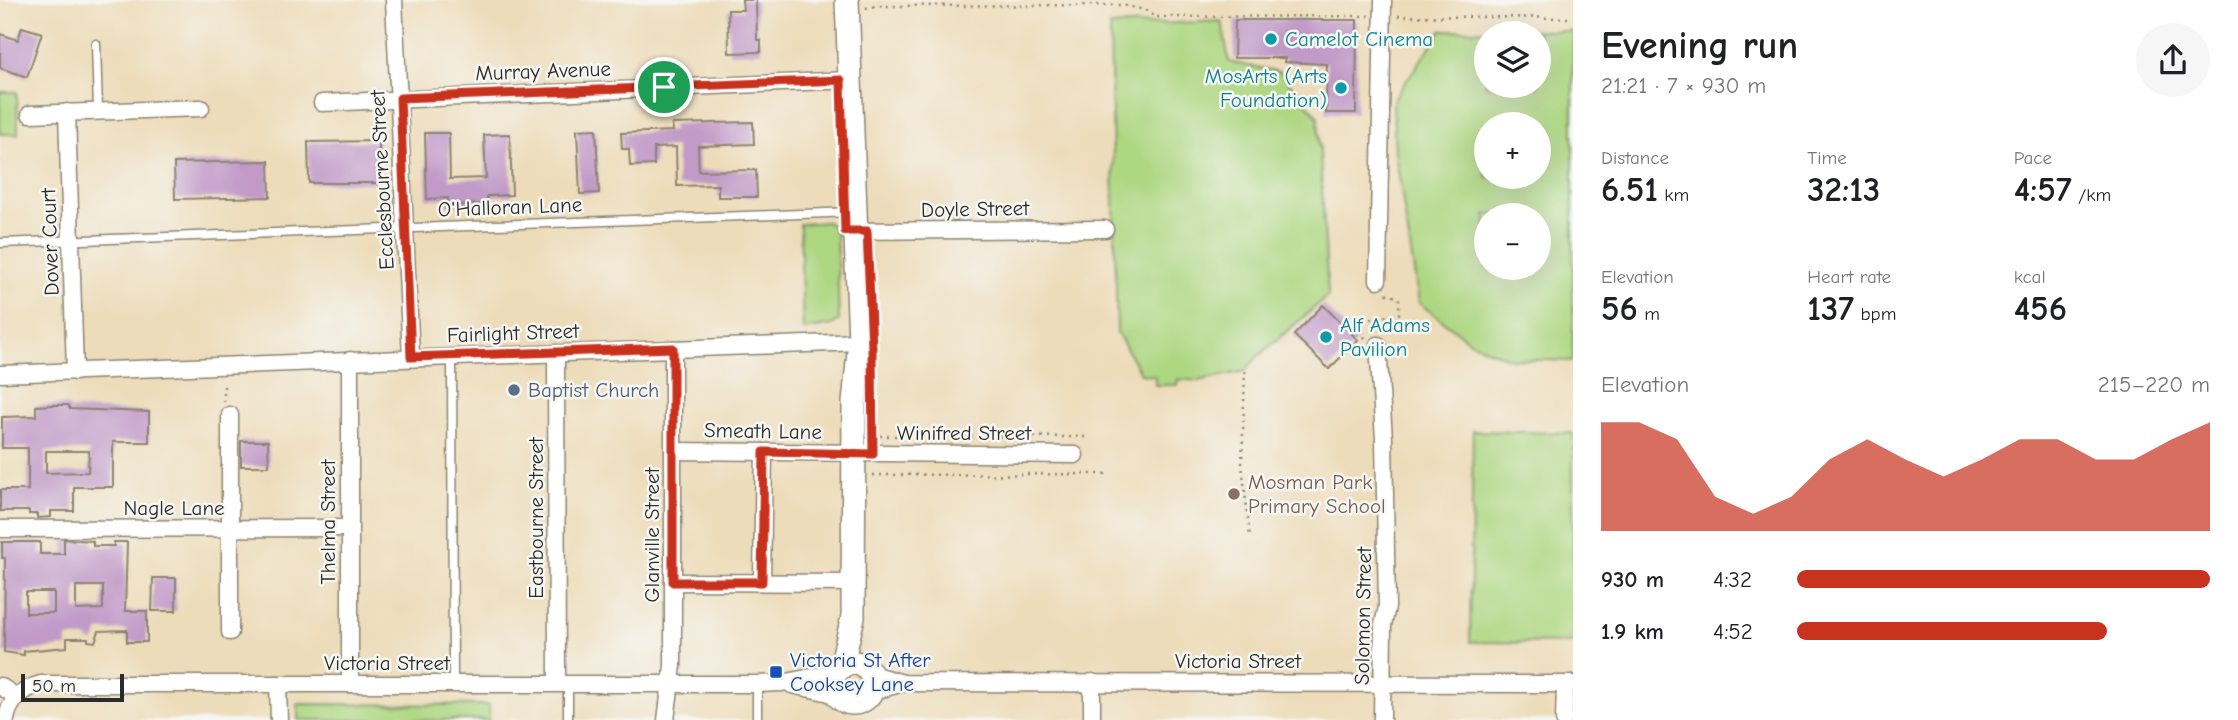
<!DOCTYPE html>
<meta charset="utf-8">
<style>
body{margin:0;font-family:"Comic Neue",sans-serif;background:#f6f6f6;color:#202124;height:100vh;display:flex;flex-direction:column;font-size:26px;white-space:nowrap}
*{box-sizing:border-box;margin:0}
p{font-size:23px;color:#757577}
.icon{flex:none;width:38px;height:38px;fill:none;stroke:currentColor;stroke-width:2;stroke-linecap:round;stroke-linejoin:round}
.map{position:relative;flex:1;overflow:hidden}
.side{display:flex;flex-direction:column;background:#fff;width:665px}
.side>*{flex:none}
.controls{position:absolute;left:1474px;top:21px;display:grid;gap:14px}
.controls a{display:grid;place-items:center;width:77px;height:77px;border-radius:50%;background:#fff;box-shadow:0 7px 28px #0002;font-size:35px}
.scale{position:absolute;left:21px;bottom:18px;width:103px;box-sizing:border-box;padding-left:7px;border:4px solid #2b2b2b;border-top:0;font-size:19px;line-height:24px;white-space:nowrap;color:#2b2b2b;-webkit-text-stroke:5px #f6f6f2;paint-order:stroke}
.pin{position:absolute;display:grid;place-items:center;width:60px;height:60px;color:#fff;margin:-30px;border:4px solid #fff;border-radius:50%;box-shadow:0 2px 7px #0007}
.round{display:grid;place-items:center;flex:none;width:74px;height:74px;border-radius:37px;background:#f6f6f6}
.overview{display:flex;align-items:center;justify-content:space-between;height:119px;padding:0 28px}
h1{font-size:38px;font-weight:700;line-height:52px}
.figures{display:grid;grid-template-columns:repeat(3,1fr);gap:10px;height:119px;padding:7px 28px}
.figures div{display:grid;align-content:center}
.figures b{font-size:35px;font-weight:700}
.figures small{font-size:19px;font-weight:400}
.figures p{font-size:19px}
.chart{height:196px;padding:14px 28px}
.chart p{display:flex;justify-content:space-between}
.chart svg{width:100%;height:126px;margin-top:7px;fill:#c8321e;opacity:.7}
ul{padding:0 28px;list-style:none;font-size:23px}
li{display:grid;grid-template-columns:112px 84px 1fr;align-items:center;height:52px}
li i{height:18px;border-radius:9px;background:#c8321e}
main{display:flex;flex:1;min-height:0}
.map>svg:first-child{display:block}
</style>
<main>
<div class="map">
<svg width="1573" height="720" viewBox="0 0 1573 720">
<rect width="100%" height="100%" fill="#f6f6f2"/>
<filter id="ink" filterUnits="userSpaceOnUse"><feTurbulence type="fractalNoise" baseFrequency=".0143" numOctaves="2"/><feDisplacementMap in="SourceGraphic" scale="14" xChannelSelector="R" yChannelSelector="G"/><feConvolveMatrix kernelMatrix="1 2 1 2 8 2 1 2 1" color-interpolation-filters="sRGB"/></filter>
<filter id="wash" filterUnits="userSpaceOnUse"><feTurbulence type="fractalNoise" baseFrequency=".00686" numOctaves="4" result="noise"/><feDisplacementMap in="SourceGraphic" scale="28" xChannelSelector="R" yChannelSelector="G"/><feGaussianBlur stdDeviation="1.57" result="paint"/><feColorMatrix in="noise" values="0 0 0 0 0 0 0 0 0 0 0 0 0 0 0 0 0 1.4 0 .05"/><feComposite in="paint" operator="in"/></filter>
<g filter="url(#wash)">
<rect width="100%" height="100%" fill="#eddcb9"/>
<g fill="#aed782" stroke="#6c8156" stroke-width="2" fill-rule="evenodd">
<path d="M1222 21 1229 62 1280 72 1318 117 1328 296 1256 358 1245 371 1198 381 1178 379 1177 385H1155V376L1141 374 1117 332 1110 26Z"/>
<path d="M1442 30 1573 31V361L1511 359 1472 343 1419 303 1395 152 1393 100ZM1486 33H1538V86H1486ZM1486 124H1538V177H1486ZM1486 215H1538V268H1486Z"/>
<path d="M0 92H17L18 134H0Z"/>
<path d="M827 222 836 229 839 320 832 325 803 330 800 224Z"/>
<path d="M1473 431 1573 433V643L1470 642Z"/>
<path d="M298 704 489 705V720H298Z"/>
</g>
<g id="blocks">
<g fill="#c19ac8" fill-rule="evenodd">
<path d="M742 0H756L757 40H761V52L729 53 728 10H743Z"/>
<path d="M1235 20H1357L1356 113H1326L1327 64 1284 62 1285 58H1234Z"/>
<path d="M22 27 42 33 27 77 0 68V34L18 40Z"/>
<path d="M753 122 754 144 698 146 699 171 756 170 757 197H718V185L677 186 676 147 654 148V165L630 166 629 149H622L621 133 673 131 672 124Z"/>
<path d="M596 129 599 193 580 194 577 130Z"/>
<path d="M425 133H449L450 179 486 178 484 135 510 134 512 195 487 196V204L448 205V198L427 199Z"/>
<path d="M379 141V183H309L308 142Z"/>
<path d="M269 161 270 197 175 199 174 163Z"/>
<path d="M1323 305 1358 340 1329 369 1294 335Z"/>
<path d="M53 405H68L70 409 149 412V442H113V487H74V511H51V517L37 518V514H29V511H0V490H28V448H2V417L36 416V406ZM46 451H89L88 472 46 473Z"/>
<path d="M241 441H268L269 466H241Z"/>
<path d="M64 539 93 541V546H114V542H127L125 611H147V642H127V630L99 631 95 642 88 641V638H67V647L24 651V655L4 652 5 558H2V542H40V554H64ZM76 586H103V609L76 610ZM26 592H54V613H26Z"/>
<path d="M153 578H176V611H152Z"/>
</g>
</g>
</g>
<g filter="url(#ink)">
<use href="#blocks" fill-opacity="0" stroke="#8c8472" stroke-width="2"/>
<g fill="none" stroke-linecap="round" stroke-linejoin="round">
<defs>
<g id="lane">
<path d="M96 44 98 110"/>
<path d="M0 243 854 212"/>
<path d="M452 356 453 684"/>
<path d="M568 684V720"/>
<path d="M757 684V720"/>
</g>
<g id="street">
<path d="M394 0 411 357"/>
<path d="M322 103 851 80"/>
<path d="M67 112 75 372"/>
<path d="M30 114 201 108"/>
<path d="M847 231 1105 229"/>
<path d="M1378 280 1383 0"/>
<path d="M1378 345 1384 439 1387 607 1383 625 1382 720"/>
<path d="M556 353 557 683"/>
<path d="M350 360V684"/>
<path d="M0 374 860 342"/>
<path d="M230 415V632"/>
<path d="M673 451 1075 455"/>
<path d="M0 529 348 528"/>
<path d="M673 582 854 583"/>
<path d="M762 582 764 452"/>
<path d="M871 674 903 683 1573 684"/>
<path d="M278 684 279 720"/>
<path d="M792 685 835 694"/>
<path d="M0 686 17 697"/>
<path d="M871 692 903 683"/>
<path d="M6 720C8 702 24 688 41 684H757L782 683 836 672"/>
<path d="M666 720 673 666V349"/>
<path d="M1092 720V682"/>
<path d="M1564 720 1565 684"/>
</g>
<g id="secondary">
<circle cx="853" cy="683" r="20"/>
<path d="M841 667 853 617 854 403 860 342 847 0"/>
</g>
</defs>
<use href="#lane" stroke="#8c8472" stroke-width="11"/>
<use href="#street" stroke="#8c8472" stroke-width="19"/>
<use href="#secondary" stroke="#8c8472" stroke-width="26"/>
<g stroke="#8c8472" stroke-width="2.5" stroke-dasharray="2 5" stroke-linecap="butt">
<path d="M866 8 877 6 1122 5 1145 10 1155 17 1370 16"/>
<path d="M1398 16 1573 18"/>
<path d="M1365 338 1355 322 1399 314V298L1385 293"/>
<path d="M1245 371 1242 464 1250 537"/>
<path d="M224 386V402"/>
<path d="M873 436 1089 437"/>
<path d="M873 475 1110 474"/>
</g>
<use href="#lane" stroke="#fff" stroke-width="8"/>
<use href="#street" stroke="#fff" stroke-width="16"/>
<use href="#secondary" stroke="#fff" stroke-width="23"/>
</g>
</g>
<g fill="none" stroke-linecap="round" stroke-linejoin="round" filter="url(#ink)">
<defs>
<path id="route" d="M841 80 845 231H867L872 348 873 454 764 452 762 582H673V348L411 357 400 98Z"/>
</defs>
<use href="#route" stroke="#fff" stroke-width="14"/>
<use href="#route" stroke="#c8321e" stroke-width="9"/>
</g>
<g fill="#0f9aa8" stroke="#f6f6f2" stroke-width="2.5">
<circle cx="1271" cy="39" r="7"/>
<circle cx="1341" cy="88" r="7"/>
<circle cx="1326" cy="337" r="7"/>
</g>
<circle fill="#5c6f8a" stroke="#f6f6f2" stroke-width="2.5" cx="514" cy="390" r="7"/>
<circle fill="#8d6e63" stroke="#f6f6f2" stroke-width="2.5" cx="1234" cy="494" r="7"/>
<rect fill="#1a4fb4" stroke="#f6f6f2" stroke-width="2.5" x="769" y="665" width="14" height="14" rx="3.5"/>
<g text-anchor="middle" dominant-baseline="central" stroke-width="5" stroke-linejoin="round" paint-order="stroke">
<g font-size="21" fill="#0d838f" stroke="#f6f6f2" text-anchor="start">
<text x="1285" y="39">Camelot Cinema</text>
<text x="1327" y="76" text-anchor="end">MosArts (Arts<tspan x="1327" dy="24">Foundation)</tspan></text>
<text x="1340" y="325">Alf Adams<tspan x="1340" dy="24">Pavilion</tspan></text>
</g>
<g font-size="21" fill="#2b2b2b" stroke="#f6f6f2">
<text transform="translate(543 71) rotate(-2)">Murray Avenue</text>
<text transform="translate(382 180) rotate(-93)">Ecclesbourne Street</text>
<text transform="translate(510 207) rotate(-2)">O'Halloran Lane</text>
<text transform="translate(975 209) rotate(-1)">Doyle Street</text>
<text transform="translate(50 242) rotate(-92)">Dover Court</text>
<text transform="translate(513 333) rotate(-2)">Fairlight Street</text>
<text transform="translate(763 431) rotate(1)">Smeath Lane</text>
<text x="964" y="433">Winifred Street</text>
<text x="174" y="508">Nagle Lane</text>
<text transform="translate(536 518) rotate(-90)">Eastbourne Street</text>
<text transform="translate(328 522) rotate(-90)">Thelma Street</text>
<text transform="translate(652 535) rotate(-90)">Glanville Street</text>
<text transform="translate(1363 616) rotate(-89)">Solomon Street</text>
<text x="1238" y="661">Victoria Street</text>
<text x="387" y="663">Victoria Street</text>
</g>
<g font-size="21" fill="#4e5e75" stroke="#f6f6f2" text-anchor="start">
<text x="528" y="390">Baptist Church</text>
</g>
<g font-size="21" fill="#785e54" stroke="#f6f6f2" text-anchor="start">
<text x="1248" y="482">Mosman Park<tspan x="1248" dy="24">Primary School</tspan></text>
</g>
<g font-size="21" fill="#164399" stroke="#f6f6f2" text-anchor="start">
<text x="790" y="660">Victoria St After<tspan x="790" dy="24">Cooksey Lane</tspan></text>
</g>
</g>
</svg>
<div class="controls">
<a><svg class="icon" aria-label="layers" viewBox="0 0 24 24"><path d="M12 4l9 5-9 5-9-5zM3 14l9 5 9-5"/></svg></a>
<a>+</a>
<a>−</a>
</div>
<div class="scale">50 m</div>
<div class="pin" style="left:664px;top:87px;background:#1e9e55"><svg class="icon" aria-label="arrive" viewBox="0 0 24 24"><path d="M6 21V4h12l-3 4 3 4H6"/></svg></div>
</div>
<section class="side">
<div class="overview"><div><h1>Evening run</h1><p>21:21 · 7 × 930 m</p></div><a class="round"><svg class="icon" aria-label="share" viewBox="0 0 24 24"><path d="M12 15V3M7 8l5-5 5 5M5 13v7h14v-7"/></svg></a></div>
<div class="figures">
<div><p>Distance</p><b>6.51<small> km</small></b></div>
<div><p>Time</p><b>32:13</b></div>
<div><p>Pace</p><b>4:57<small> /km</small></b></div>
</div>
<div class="figures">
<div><p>Elevation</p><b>56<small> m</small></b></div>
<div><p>Heart rate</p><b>137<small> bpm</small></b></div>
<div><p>kcal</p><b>456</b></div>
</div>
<div class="chart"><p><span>Elevation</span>215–220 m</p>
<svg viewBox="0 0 160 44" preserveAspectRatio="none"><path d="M0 44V6L10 6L20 12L30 32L40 38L50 32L60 19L70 12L80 19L90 25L100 19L110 12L120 12L130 19L140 19L150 12L160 6V44z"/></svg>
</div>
<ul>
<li><b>930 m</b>4:32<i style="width:100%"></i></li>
<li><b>1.9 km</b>4:52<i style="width:75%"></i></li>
</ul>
</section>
</main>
